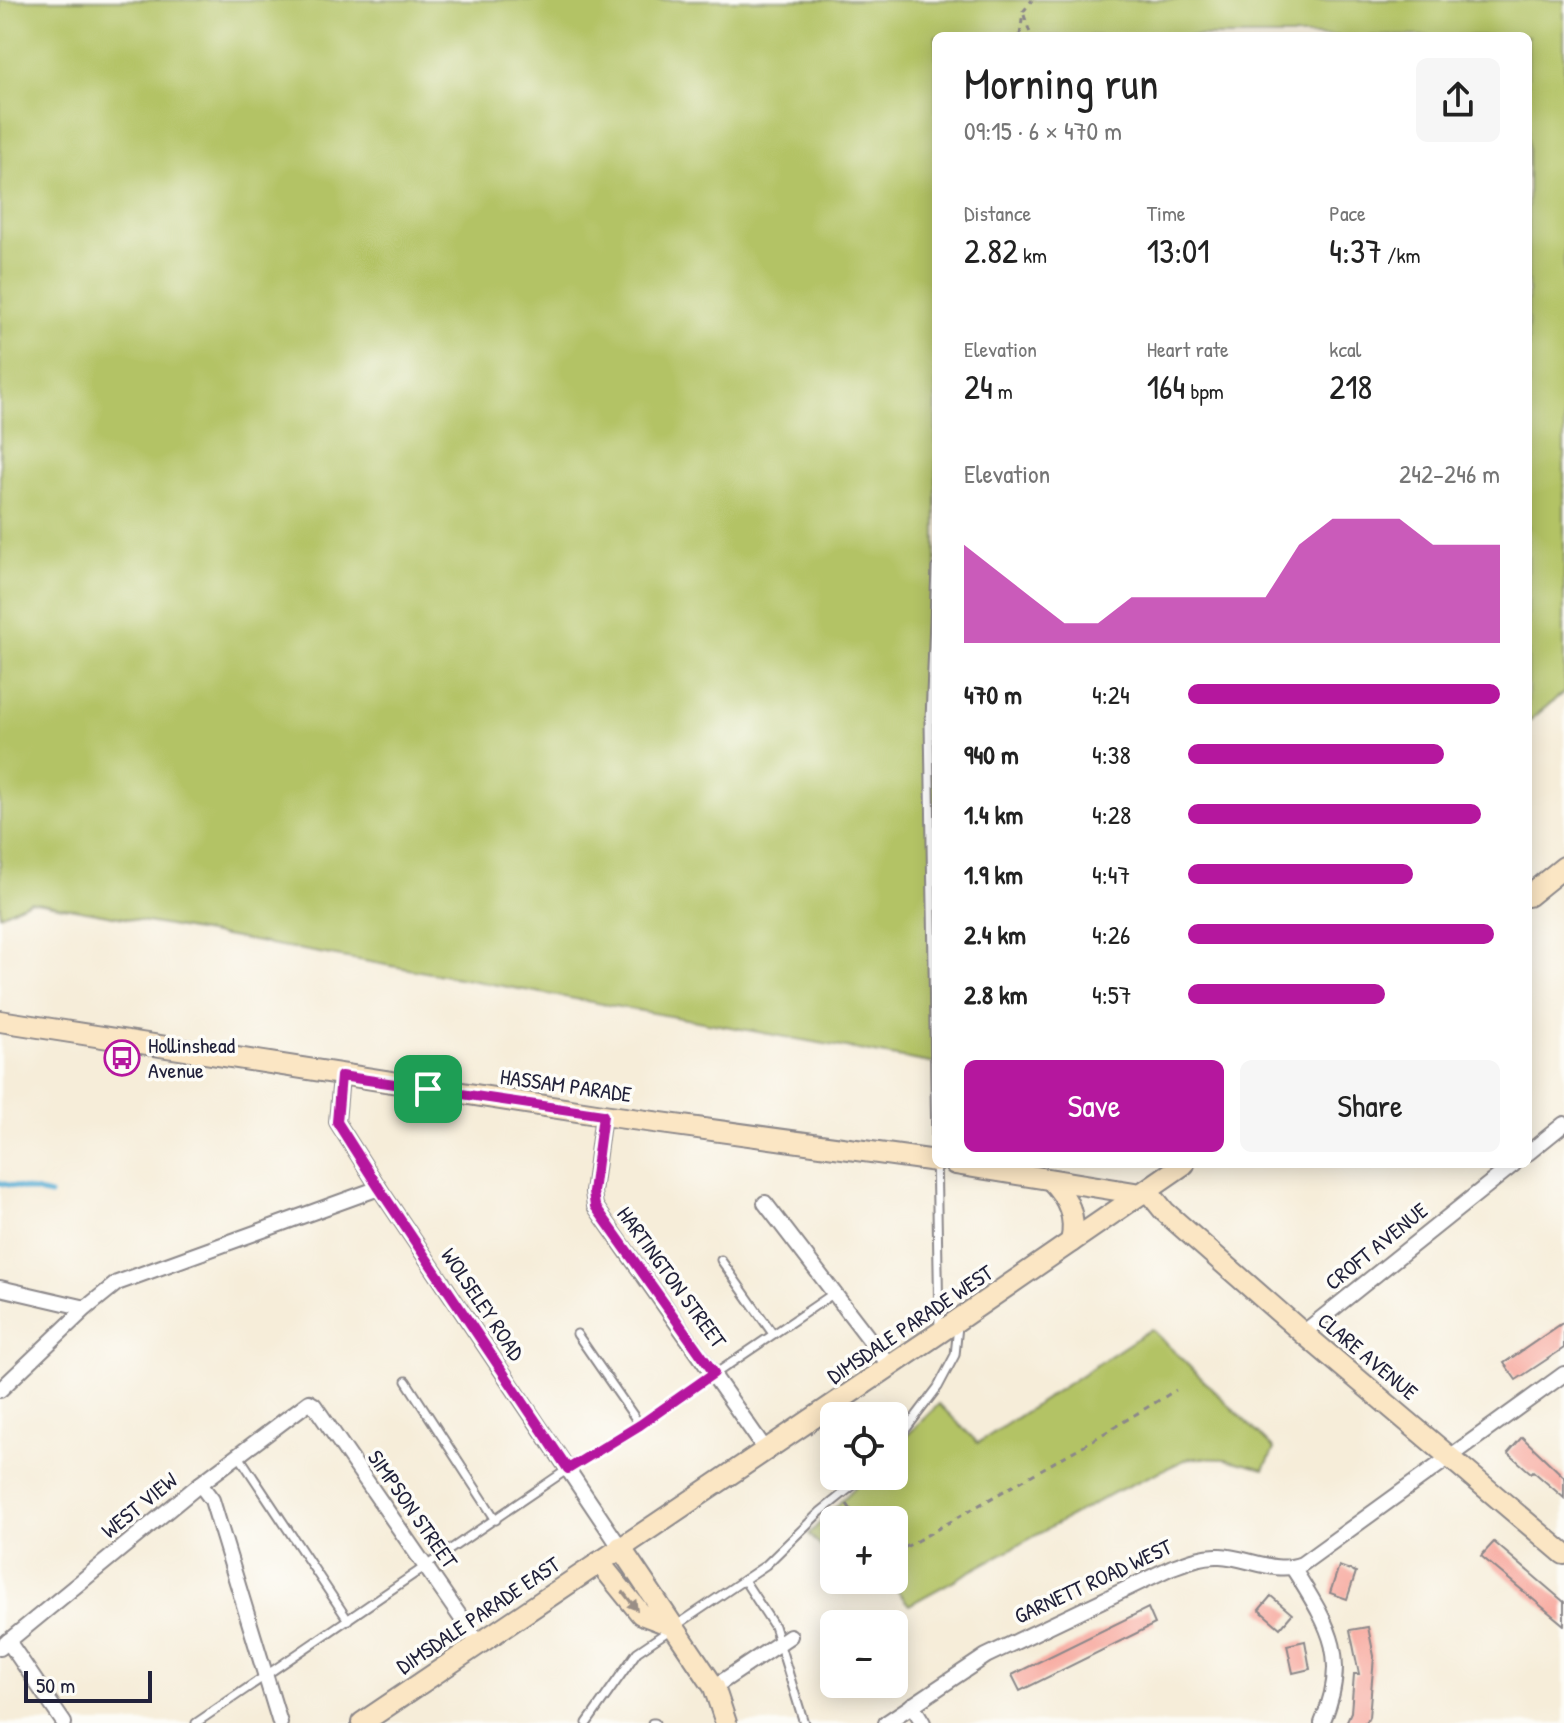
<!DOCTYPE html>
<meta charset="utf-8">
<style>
body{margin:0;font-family:"Patrick Hand",sans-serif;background:#f6f6f6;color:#222;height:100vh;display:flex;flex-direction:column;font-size:30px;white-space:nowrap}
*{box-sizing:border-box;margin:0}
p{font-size:26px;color:#767676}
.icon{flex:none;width:44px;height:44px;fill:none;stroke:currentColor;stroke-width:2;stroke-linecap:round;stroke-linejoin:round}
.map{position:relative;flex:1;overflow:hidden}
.drawer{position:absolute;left:932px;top:32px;width:600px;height:1136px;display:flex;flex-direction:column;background:#fff;border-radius:12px;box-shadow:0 4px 20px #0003}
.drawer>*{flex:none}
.controls{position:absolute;left:820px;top:1402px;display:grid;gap:16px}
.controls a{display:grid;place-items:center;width:88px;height:88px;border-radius:12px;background:#fff;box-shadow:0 4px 20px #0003;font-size:40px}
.scale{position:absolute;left:24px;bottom:20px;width:128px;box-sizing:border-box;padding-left:8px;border:4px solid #22223b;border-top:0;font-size:22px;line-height:28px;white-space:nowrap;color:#22223b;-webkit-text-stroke:6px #fdfcf7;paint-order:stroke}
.pin{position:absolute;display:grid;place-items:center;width:68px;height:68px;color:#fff;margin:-34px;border-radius:16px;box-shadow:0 4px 12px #0006}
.round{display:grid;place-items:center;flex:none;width:84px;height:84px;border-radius:12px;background:#f6f6f6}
.summary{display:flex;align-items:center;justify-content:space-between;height:136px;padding:0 32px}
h1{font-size:44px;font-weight:600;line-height:60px}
.stats{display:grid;grid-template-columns:repeat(3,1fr);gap:12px;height:136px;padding:8px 32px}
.stats div{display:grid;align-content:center}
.stats b{font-size:34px;font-weight:600}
.stats small{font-size:22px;font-weight:400}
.stats p{font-size:22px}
.chart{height:224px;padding:16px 32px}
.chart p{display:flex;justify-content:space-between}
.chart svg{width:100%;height:144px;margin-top:8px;fill:#b5179e;opacity:.7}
.cta{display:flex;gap:16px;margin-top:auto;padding:16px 32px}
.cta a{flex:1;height:92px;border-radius:12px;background:#b5179e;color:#fff;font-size:32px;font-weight:600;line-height:92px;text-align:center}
.cta a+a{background:#f6f6f6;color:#222}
ul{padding:0 32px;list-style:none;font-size:26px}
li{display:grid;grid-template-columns:128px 96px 1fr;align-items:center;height:60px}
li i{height:20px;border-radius:10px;background:#b5179e}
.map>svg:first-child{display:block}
</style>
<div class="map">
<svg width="1564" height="1723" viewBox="0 0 1564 1723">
<rect width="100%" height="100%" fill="#fdfcf7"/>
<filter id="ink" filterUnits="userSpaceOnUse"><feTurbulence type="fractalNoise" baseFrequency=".0125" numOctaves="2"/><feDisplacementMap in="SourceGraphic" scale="16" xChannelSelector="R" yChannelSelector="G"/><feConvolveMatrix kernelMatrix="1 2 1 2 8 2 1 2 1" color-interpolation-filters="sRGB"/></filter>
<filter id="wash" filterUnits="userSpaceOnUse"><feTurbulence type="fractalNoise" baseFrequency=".006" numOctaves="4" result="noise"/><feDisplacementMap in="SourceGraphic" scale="32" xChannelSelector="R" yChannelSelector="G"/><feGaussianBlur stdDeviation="1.8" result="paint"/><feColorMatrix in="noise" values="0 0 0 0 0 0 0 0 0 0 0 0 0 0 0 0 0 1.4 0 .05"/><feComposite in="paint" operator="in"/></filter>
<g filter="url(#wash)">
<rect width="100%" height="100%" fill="#f6edd9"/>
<g fill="#b3c365" stroke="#6a7250" stroke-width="2">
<path d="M0 0H1564V692L1528 722V36H936V1064L30 901 0 915Z"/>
<path d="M1151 1329 1274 1449 1264 1469 1225 1459 1189 1458 1115 1492 909 1605 888 1580H894V1520H834V1561L809 1534 866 1476H894V1448L939 1404 978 1443Z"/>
</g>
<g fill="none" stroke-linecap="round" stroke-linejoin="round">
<path stroke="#58aed4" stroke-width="5" d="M0 1183 50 1195"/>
</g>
<g id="blocks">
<g fill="#f7a69b">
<path d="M1564 1322V1348L1516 1380 1504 1363Z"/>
<path d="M1522 1437 1564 1477V1498L1533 1471 1531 1473 1508 1453Z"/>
<path d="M1494 1542 1564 1602V1625L1481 1556Z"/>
<path d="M1339 1566 1356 1572 1347 1599 1330 1593Z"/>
<path d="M1271 1596 1292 1614 1280 1628 1259 1610Z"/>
<path d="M1148 1608 1155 1624 1020 1691 1012 1675Z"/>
<path d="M1368 1627 1374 1656 1369 1717 1366 1723H1346L1351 1712 1354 1674H1359L1350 1630Z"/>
<path d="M1305 1641 1310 1669 1293 1673 1287 1645Z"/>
</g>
</g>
</g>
<g filter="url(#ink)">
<use href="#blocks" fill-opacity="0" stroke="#8c888a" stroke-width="2"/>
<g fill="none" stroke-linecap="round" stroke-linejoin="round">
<defs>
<g id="lane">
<path d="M936 709 929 722 939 1329"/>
<path d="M930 720 936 568"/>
<path d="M721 1260 773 1334"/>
<path d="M577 1334 640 1425"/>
<path d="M406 1381 496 1520"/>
<path d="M894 1445 938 1387 955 1355 958 1326"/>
<path d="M239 1456 348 1620"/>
<path d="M744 1580 774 1626 804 1723"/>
<path d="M196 1723 568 1469 640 1425 834 1293"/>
<path d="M587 1723 637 1652 766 1565 820 1512 865 1476"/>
<path d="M652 1723H655"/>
</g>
<g id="street">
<path d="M341 1076 337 1122 379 1188 620 1547"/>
<path d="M603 1115 593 1192 595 1206 765 1449"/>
<path d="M1528 1153 1564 1124"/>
<path d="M765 1203 890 1366"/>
<path d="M0 1288 86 1308"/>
<path d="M1303 1333 1514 1164"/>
<path d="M0 1390 86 1308 117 1283 379 1188"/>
<path d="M200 1484 212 1500 280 1723"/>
<path d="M1293 1568C1328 1625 1351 1656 1322 1723"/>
<path d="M8 1641 64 1723"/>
<path d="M0 1648 200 1484 309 1402 314 1405 479 1644"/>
<path d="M714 1687 790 1636"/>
<path d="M912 1705 923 1723"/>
<path d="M886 1723 986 1656 1170 1568C1186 1562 1202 1555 1220 1556 1247 1557 1276 1575 1302 1564L1564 1374"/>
</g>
<g id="secondary">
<path d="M1528 896 1564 867"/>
<path d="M0 1021 603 1115 936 1161"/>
<path d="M955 1164 1141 1194"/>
<path d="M1051 1180C1068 1198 1077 1217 1071 1242"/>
<path d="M1147 1190 1165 1212 1303 1333 1564 1554"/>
<path d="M620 1547 714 1687 726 1723"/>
<path d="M599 1562 641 1614 673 1626"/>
<path d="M362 1723 939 1333 1184 1164"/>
</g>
</defs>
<use href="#lane" stroke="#8c888a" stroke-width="11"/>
<use href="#street" stroke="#8c888a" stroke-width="18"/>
<use href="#secondary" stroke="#8c888a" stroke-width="24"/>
<g stroke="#8c888a" stroke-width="3" stroke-dasharray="6 6" stroke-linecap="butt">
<path d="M1024 15 1031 36"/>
<path d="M1020 36 1023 12 1032 0"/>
<path d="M847 1504 858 1520"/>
<path d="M894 1551H899L1093 1440 1176 1390"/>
</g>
<use href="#lane" stroke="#fff" stroke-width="7"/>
<use href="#street" stroke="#fff" stroke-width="14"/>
<use href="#secondary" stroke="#fbe6c4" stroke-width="20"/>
</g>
<defs><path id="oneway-solid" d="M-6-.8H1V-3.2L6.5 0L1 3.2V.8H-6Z" transform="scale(2)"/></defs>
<use fill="#998e86" href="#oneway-solid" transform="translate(630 1601) rotate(52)"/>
</g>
<g fill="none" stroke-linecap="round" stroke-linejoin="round" filter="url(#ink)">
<defs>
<path id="route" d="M341 1076 603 1115 593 1192 595 1206 714 1373 640 1425 568 1469 379 1188 337 1122Z"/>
</defs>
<use href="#route" stroke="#fff" stroke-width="16"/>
<use href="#route" stroke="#b5179e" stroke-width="10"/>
</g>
<defs>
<symbol id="bus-ring" viewBox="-11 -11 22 22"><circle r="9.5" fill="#fdfcf7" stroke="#b5179e" stroke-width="1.5"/><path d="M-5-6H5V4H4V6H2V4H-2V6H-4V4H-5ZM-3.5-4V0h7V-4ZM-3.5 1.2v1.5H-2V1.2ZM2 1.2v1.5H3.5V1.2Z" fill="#b5179e"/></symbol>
</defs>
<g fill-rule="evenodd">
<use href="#bus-ring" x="102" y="1038" width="40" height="40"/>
</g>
<g text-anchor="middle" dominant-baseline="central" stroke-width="7" stroke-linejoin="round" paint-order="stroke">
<g font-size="22" fill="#22223b" stroke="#fdfcf7" text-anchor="start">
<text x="148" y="1045">Hollinshead<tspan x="148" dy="25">Avenue</tspan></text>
</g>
<g font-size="22" fill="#22223b" stroke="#fdfcf7">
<text transform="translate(566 1085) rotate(8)">HASSAM PARADE</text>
<text transform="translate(1376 1246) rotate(-39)">CROFT AVENUE</text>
<text transform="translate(672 1277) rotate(54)">HARTINGTON STREET</text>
<text transform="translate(483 1304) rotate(56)">WOLSELEY ROAD</text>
<text transform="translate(910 1324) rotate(-34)">DIMSDALE PARADE WEST</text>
<text transform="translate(1368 1356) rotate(40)">CLARE AVENUE</text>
<text transform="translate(139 1505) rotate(-39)">WEST VIEW</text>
<text transform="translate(413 1509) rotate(55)">SIMPSON STREET</text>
<text transform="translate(1093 1581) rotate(-25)">GARNETT ROAD WEST</text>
<text transform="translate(478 1615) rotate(-34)">DIMSDALE PARADE EAST</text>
</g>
</g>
</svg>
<div class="controls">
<a><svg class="icon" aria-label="locate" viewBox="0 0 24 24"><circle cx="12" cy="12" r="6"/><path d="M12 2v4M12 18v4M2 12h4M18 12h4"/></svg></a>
<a>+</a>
<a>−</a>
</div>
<div class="scale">50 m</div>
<div class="pin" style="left:428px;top:1089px;background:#1e9e55"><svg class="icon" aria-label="arrive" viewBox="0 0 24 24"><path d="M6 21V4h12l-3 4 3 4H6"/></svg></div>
<section class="drawer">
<div class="summary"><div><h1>Morning run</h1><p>09:15 · 6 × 470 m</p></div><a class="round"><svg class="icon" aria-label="share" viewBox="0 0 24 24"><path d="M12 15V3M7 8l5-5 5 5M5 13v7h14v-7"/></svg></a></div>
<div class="stats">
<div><p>Distance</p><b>2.82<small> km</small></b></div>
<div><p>Time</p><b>13:01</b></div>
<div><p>Pace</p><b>4:37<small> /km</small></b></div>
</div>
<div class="stats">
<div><p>Elevation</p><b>24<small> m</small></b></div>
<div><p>Heart rate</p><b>164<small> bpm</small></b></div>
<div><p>kcal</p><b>218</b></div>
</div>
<div class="chart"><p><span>Elevation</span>242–246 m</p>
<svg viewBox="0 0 160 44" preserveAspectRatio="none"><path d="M0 44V14L10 22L20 30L30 38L40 38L50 30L60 30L70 30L80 30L90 30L100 14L110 6L120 6L130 6L140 14L150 14L160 14V44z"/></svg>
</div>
<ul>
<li><b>470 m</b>4:24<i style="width:100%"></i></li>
<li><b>940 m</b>4:38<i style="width:82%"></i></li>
<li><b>1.4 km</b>4:28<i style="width:94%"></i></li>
<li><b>1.9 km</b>4:47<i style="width:72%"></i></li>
<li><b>2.4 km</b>4:26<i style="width:98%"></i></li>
<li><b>2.8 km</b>4:57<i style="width:63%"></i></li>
</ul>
<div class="cta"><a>Save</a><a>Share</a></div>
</section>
</div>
